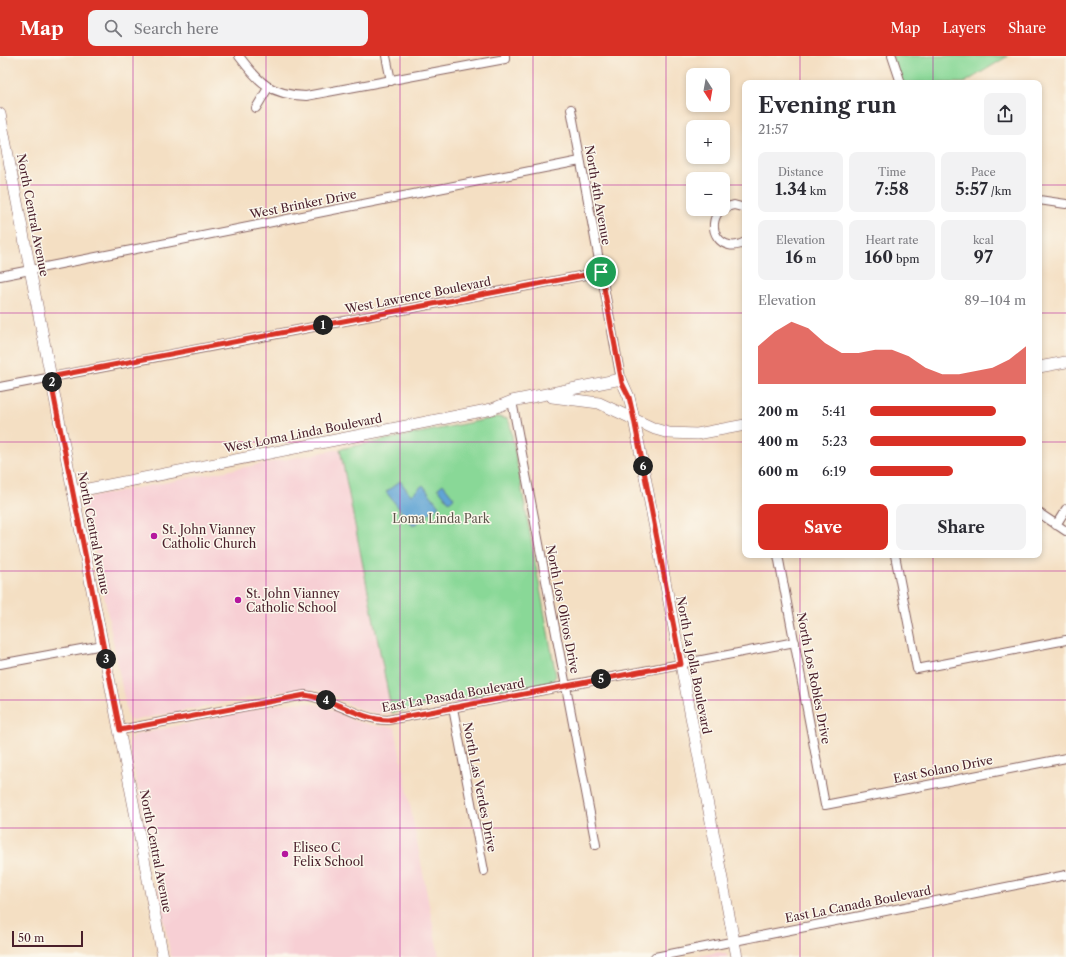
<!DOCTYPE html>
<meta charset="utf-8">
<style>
body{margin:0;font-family:"Libre Caslon Text",serif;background:#f2f2f3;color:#2b2b33;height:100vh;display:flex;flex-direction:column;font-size:15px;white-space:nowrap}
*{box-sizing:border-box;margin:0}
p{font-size:13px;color:#7c7c81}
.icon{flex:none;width:22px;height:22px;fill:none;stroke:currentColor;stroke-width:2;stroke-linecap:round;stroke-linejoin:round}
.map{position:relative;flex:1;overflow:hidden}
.sheet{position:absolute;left:742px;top:24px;width:300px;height:478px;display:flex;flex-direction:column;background:#fff;border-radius:8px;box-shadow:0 2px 6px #0003}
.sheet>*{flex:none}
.needle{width:26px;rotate:169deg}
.tools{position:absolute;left:686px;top:12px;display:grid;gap:8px}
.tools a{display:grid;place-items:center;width:44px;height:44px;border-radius:8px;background:#fff;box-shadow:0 2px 6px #0003;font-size:20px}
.scale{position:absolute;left:12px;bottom:10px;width:71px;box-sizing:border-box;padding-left:4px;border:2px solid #4a1f2b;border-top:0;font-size:11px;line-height:14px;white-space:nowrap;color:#4a1f2b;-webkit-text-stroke:3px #fbf7ec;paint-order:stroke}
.pin{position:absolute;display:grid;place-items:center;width:34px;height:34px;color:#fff;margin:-17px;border:2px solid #fff;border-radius:50%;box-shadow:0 1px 4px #0007}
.km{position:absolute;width:20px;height:20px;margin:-10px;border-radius:50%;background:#222;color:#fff;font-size:11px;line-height:20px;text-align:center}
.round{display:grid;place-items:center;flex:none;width:42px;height:42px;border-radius:8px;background:#f2f2f3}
.summary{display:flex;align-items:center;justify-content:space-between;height:68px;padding:0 16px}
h1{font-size:22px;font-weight:700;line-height:30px}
.figures{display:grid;grid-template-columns:repeat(3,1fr);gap:6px;height:68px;padding:4px 16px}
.figures div{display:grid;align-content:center;border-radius:8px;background:#f2f2f3;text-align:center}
.figures b{font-size:17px;font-weight:700}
.figures small{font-size:11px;font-weight:400}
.figures p{font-size:11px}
.chart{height:112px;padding:8px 16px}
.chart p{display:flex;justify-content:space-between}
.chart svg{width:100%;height:72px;margin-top:4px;fill:#d93025;opacity:.7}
.primary-button{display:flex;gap:8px;margin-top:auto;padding:8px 16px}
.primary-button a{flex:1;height:46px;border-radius:8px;background:#d93025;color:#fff;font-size:16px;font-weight:700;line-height:46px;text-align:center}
.primary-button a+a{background:#f2f2f3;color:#2b2b33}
ul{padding:0 16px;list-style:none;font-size:13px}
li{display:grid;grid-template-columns:64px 48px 1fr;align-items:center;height:30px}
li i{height:10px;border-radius:5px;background:#d93025}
header{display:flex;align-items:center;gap:24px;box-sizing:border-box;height:56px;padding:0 20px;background:#d93025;color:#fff}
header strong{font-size:19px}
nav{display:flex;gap:22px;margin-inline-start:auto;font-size:14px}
.search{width:280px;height:36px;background:#f2f2f3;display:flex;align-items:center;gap:10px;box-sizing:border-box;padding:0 14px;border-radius:8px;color:#7c7c81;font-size:15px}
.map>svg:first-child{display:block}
</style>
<header>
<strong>Map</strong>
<div class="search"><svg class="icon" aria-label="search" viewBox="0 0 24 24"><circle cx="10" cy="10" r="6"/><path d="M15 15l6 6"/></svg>Search here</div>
<nav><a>Map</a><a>Layers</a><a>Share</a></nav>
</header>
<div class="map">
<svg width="1066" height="901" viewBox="0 0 1066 901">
<rect width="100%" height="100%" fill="#fbf7ec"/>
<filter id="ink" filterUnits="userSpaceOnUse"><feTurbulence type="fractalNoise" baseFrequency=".025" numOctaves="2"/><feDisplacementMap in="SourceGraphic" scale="8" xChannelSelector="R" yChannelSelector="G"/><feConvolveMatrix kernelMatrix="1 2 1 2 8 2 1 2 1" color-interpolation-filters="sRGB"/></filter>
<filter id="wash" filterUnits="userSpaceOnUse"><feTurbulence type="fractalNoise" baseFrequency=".012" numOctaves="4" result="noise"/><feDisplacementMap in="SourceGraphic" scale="16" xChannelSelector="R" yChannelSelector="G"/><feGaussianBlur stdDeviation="0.9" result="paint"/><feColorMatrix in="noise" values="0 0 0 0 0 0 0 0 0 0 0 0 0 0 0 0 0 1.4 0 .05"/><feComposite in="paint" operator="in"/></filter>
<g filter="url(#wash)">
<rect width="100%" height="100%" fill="#f4dfc3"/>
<g fill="#f7cfd4">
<path d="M340 393 392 657 379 658 365 655 352 650 336 641 316 634H292L136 664 132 665 128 662 90 467 83 460V449L85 445 90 441Z"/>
<path d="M305 646 325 650 355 665 376 670 395 671 439 901H171L129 688 131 682 134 679 279 648Z"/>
<path d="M718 896 726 898 728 901H693Z"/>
</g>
<g fill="#89d897" stroke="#6a7c61">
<path d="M892 0H1008L964 27H901Z"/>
<path d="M498 361 508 363 510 369 556 620 551 626 392 657 340 393Z"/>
</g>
<g fill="#60a4d4" stroke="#556280">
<path d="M400 425 411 439 423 429 439 450 413 470 386 436Z"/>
<path d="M443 428 454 442 449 446 438 432Z"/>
</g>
</g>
<g filter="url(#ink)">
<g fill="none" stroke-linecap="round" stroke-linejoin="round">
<defs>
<g id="street">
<path d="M239 0C259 27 271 39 306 40L505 3V0"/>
<path d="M386 0 391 25"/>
<path d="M892 0 901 27"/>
<path d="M256 52 268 32"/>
<path d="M571 53 621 323"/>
<path d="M1039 144 1066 148"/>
<path d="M723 152 734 149 745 152"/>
<path d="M721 153C703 172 722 199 745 186"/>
<path d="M0 220 580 105"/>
<path d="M0 331 601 216"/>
<path d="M512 345 596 789"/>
<path d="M1039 457 1066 475"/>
<path d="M1056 469 1066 453"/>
<path d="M778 499 825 749 1066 702"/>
<path d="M895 499 917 613 1066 584"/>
<path d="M0 608 103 589"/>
<path d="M453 652 484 815"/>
<path d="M120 674 305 639C334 643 358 664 388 664L795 586"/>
<path d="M655 901 1066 819"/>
</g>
<g id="secondary">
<path d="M0 58 163 901"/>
<path d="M1039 311 1066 306"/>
<path d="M552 341 599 347 655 373 669 377 697 378 745 369"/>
<path d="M73 436 492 353 512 345 621 323 629 341 634 363 737 901"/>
</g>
</defs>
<use href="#street" stroke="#866260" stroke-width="10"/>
<use href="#secondary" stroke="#866260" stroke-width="12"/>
<use href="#street" stroke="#fff" stroke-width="8"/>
<use href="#secondary" stroke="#fff" stroke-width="11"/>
</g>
</g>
<g fill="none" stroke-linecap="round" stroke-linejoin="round" filter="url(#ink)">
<defs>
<path id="route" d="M601 216 622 327 629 341 634 363 681 608 388 664C358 663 335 643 305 639L120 674 50 321Z"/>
</defs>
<use href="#route" stroke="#fff" stroke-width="8"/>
<use href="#route" stroke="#d93025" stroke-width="5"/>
</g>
<path fill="none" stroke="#b5179e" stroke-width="1" stroke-opacity="0.55" d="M133 0V901M266 0V901M400 0V901M533 0V901M666 0V901M800 0V27M933 0V27M0 129H693M723 129H745M1039 129H1066M0 257H745M1039 257H1066M0 386H745M1039 386H1066M800 499V901M933 499V901M0 515H1066M0 644H1066M0 772H1066"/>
<g fill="#b5179e" stroke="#fbf7ec" stroke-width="1.5">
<circle cx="154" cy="480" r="4"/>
<circle cx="238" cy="544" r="4"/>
<circle cx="285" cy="798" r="4"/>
</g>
<g text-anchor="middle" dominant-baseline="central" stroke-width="3" stroke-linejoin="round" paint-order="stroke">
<g font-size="12" fill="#4a1f2b" stroke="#fbf7ec">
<text transform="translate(598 139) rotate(80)">North 4th Avenue</text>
<text transform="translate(303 148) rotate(-11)">West Brinker Drive</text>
<text transform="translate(33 159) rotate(79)">North Central Avenue</text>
<text transform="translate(418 239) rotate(-11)">West Lawrence Boulevard</text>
<text transform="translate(303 377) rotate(-11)">West Loma Linda Boulevard</text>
<text transform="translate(94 477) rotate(79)">North Central Avenue</text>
<text transform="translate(563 553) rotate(79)">North Los Olivos Drive</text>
<text transform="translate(694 609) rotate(79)">North La Jolla Boulevard</text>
<text transform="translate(814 622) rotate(79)">North Los Robles Drive</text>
<text transform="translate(453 639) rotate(-10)">East La Pasada Boulevard</text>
<text transform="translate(943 713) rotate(-11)">East Solano Drive</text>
<text transform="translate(480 731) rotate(79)">North Las Verdes Drive</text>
<text transform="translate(156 795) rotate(79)">North Central Avenue</text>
<text transform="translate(858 848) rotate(-11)">East La Canada Boulevard</text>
</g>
<g font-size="12" fill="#5d564b" stroke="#fbf7ec">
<text x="441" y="462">Loma Linda Park</text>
</g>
<g font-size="12" fill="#4a1f2b" stroke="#fbf7ec" text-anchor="start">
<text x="162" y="473">St. John Vianney<tspan x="162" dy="14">Catholic Church</tspan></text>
<text x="246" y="537">St. John Vianney<tspan x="246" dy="14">Catholic School</tspan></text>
<text x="293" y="791">Eliseo C<tspan x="293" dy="14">Felix School</tspan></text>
</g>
</g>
</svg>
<div class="tools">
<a><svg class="needle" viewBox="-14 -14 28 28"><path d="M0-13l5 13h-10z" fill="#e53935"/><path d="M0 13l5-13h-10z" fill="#7c7c81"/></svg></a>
<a>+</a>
<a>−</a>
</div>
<div class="scale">50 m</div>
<div class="pin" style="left:601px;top:216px;background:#1e9e55"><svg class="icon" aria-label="arrive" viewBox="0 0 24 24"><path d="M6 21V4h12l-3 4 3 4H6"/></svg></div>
<b class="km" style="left:323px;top:269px">1</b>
<b class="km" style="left:52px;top:326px">2</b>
<b class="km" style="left:106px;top:603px">3</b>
<b class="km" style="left:326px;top:644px">4</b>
<b class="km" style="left:601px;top:623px">5</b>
<b class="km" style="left:643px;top:410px">6</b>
<section class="sheet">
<div class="summary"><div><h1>Evening run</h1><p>21:57</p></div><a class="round"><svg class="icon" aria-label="share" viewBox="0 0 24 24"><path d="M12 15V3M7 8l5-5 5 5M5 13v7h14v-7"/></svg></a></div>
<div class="figures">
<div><p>Distance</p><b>1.34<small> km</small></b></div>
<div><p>Time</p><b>7:58</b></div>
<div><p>Pace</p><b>5:57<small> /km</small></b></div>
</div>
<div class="figures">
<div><p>Elevation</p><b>16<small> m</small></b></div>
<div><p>Heart rate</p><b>160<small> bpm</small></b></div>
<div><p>kcal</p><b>97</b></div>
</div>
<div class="chart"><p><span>Elevation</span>89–104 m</p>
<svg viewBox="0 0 160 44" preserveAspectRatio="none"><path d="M0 44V21L10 12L20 6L30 10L40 19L50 25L60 25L70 23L80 23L90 27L100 34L110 38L120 38L130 36L140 34L150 29L160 21V44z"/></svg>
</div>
<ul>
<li><b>200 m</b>5:41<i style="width:81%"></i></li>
<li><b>400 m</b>5:23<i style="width:100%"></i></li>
<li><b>600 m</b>6:19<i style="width:53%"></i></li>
</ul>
<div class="primary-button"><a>Save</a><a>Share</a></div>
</section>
</div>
